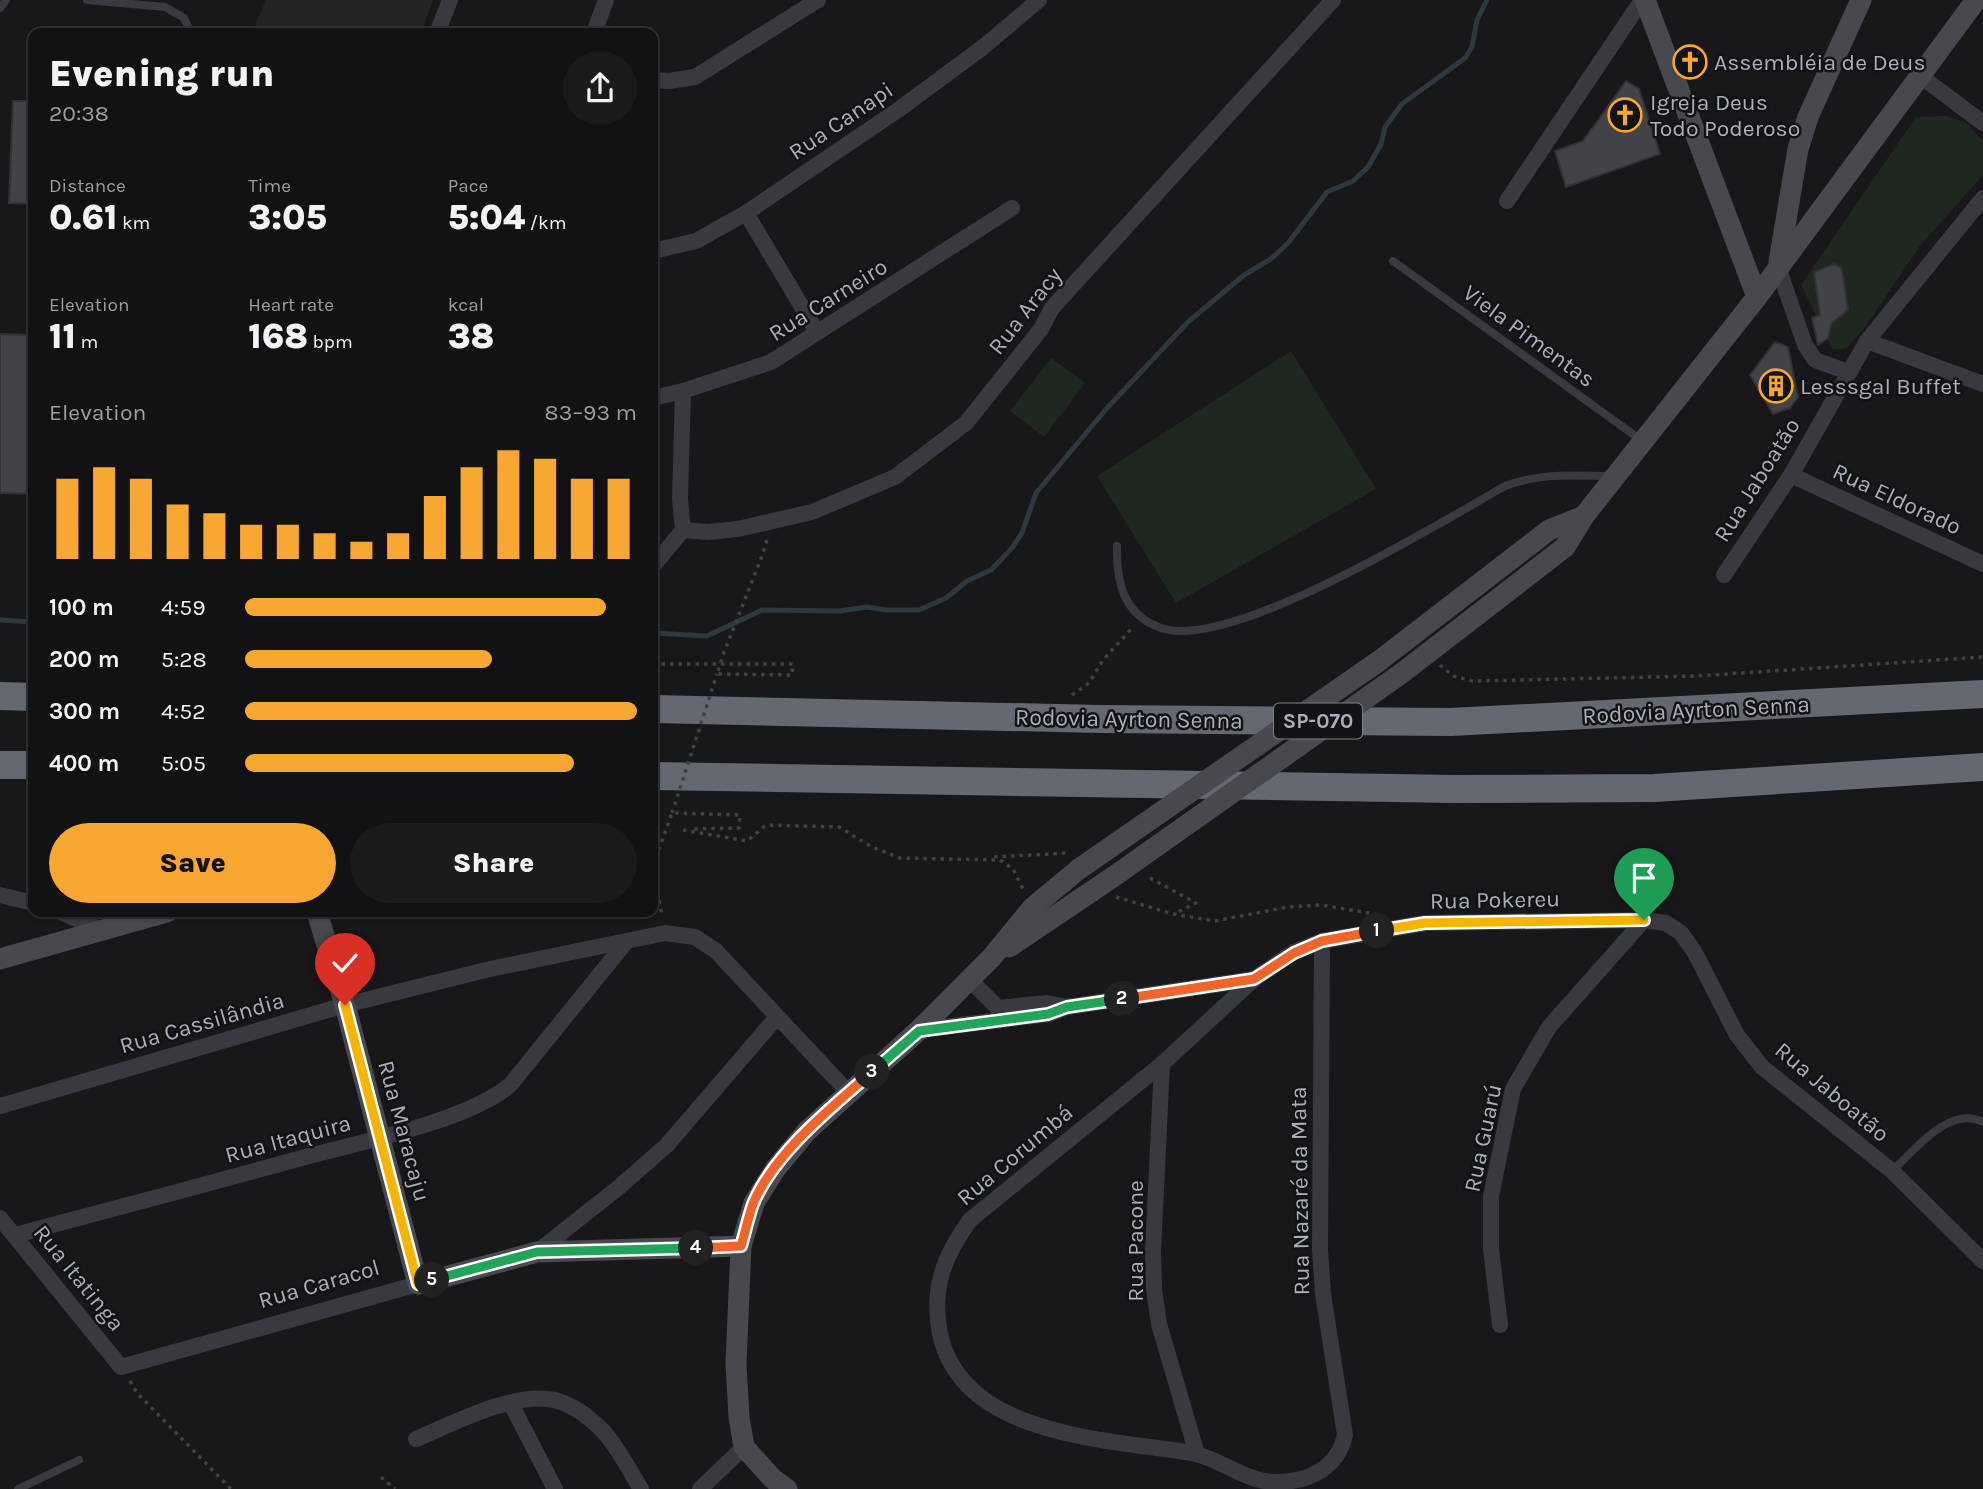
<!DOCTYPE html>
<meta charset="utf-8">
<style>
body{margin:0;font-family:Karla,sans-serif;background:#1b1b1d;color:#f1f3f6;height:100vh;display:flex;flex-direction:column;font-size:26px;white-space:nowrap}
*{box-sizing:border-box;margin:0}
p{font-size:23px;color:#9c9ea0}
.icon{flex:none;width:38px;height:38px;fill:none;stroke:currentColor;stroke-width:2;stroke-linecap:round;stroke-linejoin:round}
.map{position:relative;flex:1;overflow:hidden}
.sheet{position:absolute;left:28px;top:28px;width:630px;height:889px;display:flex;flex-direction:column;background:#121214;border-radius:14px;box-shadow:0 2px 5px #0004,0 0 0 2px #313234}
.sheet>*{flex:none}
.pin{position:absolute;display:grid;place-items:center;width:60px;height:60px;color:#fff;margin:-72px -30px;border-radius:50% 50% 50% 0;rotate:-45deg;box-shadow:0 0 7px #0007}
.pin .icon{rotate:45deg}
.km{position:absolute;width:35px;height:35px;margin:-18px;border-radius:50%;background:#222;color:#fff;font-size:19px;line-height:35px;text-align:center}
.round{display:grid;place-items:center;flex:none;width:74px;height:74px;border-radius:37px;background:#1b1b1d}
.headline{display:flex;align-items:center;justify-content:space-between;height:119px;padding:0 21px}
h1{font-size:38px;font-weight:800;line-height:52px}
.figures{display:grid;grid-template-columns:repeat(3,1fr);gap:10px;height:119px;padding:7px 21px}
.figures div{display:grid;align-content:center}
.figures b{font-size:35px;font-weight:800}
.figures small{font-size:19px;font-weight:400}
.figures p{font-size:19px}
.chart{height:196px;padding:14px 21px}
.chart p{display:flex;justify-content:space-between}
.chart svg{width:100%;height:126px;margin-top:7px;stroke:#f8a832;stroke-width:6}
.action{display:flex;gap:14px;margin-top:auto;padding:14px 21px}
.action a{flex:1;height:80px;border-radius:42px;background:#f8a832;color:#111;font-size:28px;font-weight:800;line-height:80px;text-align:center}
.action a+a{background:#1b1b1d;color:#f1f3f6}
ul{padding:0 21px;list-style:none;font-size:23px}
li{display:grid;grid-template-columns:112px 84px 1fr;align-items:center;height:52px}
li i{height:18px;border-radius:9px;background:#f8a832}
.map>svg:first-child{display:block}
</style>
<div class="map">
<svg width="1983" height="1489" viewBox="0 0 1983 1489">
<rect width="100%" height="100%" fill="#18181a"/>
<path fill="#242427" d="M266 0H433L421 33H252Z"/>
<g fill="#1f2820">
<path d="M1946 116 1966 123 1983 141V175L1919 247 1866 326 1847 348 1833 350 1801 285 1916 117Z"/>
<path d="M1291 351 1376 489 1176 603 1097 476Z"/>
<path d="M1051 358 1085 383 1044 437 1010 411Z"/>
</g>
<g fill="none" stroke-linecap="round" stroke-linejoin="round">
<g stroke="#2d383f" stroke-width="5">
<path d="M0 620 33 622"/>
<path d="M653 633 707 636 762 610 840 611 867 607 886 610H919L946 598 967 581 991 570 1012 548 1022 533 1036 493 1107 408 1188 322 1244 275 1271 259 1288 243 1327 192 1353 181 1368 167 1381 144 1385 127 1402 104 1465 58 1472 47 1477 20 1487 0"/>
</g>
</g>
<g fill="#424347" stroke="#323236" stroke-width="2">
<path d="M1626 81 1639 89 1660 154 1566 187 1555 151 1583 141Z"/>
<path d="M13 101H33V204L9 203Z"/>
<path d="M1834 264 1842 269 1848 310 1831 324 1828 338 1818 345 1812 318 1820 315 1814 272Z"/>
<path d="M0 334 33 335V494L0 493Z"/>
<path d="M1775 342 1788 347 1798 397 1790 408 1773 414 1750 375Z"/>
</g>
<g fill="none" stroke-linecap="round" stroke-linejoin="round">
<g stroke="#3f4146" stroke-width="3.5" stroke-dasharray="3.5 5" stroke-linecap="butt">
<path d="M653 664H793L792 675 717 674C719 668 721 661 723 655L762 556 767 540"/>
<path d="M1440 665 1453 676 1473 681 1696 676 1983 657"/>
<path d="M1072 695 1089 683 1103 660 1133 627"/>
<path d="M683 830 747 841 766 825 839 827 872 847 900 858 1000 860 1013 869 1024 891"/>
<path d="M994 857 1067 853"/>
<path d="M653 866 672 813 740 815 739 828 692 829"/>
<path d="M653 867 662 916"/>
<path d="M1150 878 1196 903 1176 913"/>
<path d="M1116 897 1173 914 1215 921 1288 907 1321 905 1375 914"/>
<path d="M130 1381 137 1393 231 1489"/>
<path d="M381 1477 395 1489"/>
</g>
<g stroke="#393a3f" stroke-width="8">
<path d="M87 0 165 7 184 18 191 33"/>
<path d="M0 8 6 0"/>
<path d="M1393 261 1641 440"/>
<path d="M1117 546C1116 583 1124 615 1161 628 1230 652 1440 523 1505 486 1543 472 1574 476 1613 476"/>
<path d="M1892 1171C1915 1150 1949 1105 1983 1122"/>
<path d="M18 1489 79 1460"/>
</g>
<g stroke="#393a3f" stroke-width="16">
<path d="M437 33 450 0"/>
<path d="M594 33 606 0"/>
<path d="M1919 75 1983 123"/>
<path d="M653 80 669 81 695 77 818 0"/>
<path d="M1507 201 1642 0"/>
<path d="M746 213 817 332"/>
<path d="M653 251 696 241 746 213 898 110 982 48 1039 0"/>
<path d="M1778 267 1805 345 1815 360 1848 372"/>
<path d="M1867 341 1983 384"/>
<path d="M653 398 683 391 771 362 1012 208"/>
<path d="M1791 475 1983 564"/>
<path d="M683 530 708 532 738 529 812 512 895 477 966 423 1041 329 1052 308 1333 0"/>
<path d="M653 566 683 530 680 499 683 391"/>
<path d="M1724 575 1791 475 1867 341 1983 198"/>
<path d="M0 895 33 903"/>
<path d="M60 912 102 930"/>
<path d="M1254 979 1162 1064 970 1220C944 1256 931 1288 940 1334 962 1437 1108 1439 1192 1453 1222 1459 1246 1483 1278 1482 1310 1482 1338 1467 1345 1435L1323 1294 1320 1249 1322 941"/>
<path d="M970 980 998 1008 1047 1003 1067 1007"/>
<path d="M919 1030 1049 1014 1067 1007 1254 979 1294 952 1322 941 1425 923 1644 920 1666 923 1681 933 1694 951 1737 1035 1762 1067 1892 1171 1983 1261"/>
<path d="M1162 1064 1153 1252 1154 1289 1159 1324 1197 1454"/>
<path d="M0 1106 345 1005 490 969 665 933 695 937 716 951 849 1093"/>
<path d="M0 1218 121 1367 418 1284"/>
<path d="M15 1235C114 1209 214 1182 313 1155 366 1141 472 1119 511 1084L626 942"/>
<path d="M537 1252 618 1188 667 1145 777 1017"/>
<path d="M1500 1325 1491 1249V1196L1513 1089 1549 1027 1644 920"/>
<path d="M511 1404 555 1489"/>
<path d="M416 1439C452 1424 509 1394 548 1399 569 1401 589 1417 603 1431 618 1447 629 1470 641 1489"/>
<path d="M700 1489 744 1447"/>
</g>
<g stroke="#47494f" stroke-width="21">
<path d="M1645 0 1757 297"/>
<path d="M1779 262 1798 149 1808 117 1861 0"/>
<path d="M1379 661 1549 530 1584 516"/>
<path d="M1402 673 1565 547 1584 516 1757 297 1976 0"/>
<path d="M317 912 345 1005 418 1284 537 1252 741 1246"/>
<path d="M1009 947 1113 877"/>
<path d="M0 959 167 912"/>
<path d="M787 1489 773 1479 744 1447 739 1417 736 1364 741 1246 754 1203 776 1168 807 1131 919 1030 992 957 1033 907 1079 869"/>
</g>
<g stroke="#646870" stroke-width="28">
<path d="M0 696 33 697"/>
<path d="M653 709 1101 719 1451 722 1983 694"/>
<path d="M0 765H33"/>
<path d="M653 776 1454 789 1654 788 1983 767"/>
</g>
<path stroke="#3f4146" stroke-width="3.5" stroke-dasharray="3.5 5" stroke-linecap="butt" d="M672 813 717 674"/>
<g stroke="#47494f" stroke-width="21">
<path d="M1079 869 1379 661"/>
<path d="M1113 877 1402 673"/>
</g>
</g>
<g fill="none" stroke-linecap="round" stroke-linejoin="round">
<defs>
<path id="split-1" d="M1377 931 1425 923 1644 920"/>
<path id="split-2" d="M1122 999 1254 979 1294 953 1322 941 1377 931"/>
<path id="split-3" d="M872 1072 919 1031 1048 1014 1067 1007 1122 999"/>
<path id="split-4" d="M696 1248 741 1246C745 1233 748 1218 753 1204 774 1153 832 1107 872 1072"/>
<path id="split-5" d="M432 1280 537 1252 696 1248"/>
<path id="split-6" d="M345 1005 418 1284 432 1280"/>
</defs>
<use href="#split-1" stroke="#fff" stroke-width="14"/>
<use href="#split-2" stroke="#fff" stroke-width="14"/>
<use href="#split-3" stroke="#fff" stroke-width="14"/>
<use href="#split-4" stroke="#fff" stroke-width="14"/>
<use href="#split-5" stroke="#fff" stroke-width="14"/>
<use href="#split-6" stroke="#fff" stroke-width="14"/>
<use href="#split-1" stroke="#f5b400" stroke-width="9"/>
<use href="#split-2" stroke="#f0652b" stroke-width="9"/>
<use href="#split-3" stroke="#22a559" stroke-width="9"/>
<use href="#split-4" stroke="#f0652b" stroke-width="9"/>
<use href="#split-5" stroke="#22a559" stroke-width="9"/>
<use href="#split-6" stroke="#f5b400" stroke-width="9"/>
</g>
<defs>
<symbol id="church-ring" viewBox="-11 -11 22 22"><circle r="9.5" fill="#131315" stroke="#f8a832" stroke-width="1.5"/><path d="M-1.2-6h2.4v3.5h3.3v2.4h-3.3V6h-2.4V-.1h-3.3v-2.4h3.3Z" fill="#f8a832"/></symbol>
<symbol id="building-ring" viewBox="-11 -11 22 22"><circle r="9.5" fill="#131315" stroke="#f8a832" stroke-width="1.5"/><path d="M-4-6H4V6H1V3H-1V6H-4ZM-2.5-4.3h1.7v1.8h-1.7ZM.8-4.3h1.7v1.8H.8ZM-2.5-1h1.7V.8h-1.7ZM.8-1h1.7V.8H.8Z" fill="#f8a832"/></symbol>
</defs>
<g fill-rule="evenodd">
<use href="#church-ring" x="1671" y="43" width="38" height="38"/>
<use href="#church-ring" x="1606" y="96" width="38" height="38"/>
<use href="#building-ring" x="1757" y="367" width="38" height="38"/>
</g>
<g text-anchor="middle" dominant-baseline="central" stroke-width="5" stroke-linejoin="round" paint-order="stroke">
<rect fill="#131315" stroke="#7d8188" stroke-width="2" x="1274" y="703.5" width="88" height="35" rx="5"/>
<g font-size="21" font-weight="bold" fill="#aab0ba">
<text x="1318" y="721">SP-070</text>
</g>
<g font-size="23" fill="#aab0ba" stroke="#131315" text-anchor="start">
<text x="1714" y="62">Assembléia de Deus</text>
<text x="1650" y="102">Igreja Deus<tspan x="1650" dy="26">Todo Poderoso</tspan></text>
<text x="1800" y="386">Lesssgal Buffet</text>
</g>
<g font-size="23" fill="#aab0ba" stroke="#131315">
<text transform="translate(841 121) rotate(-34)">Rua Canapi</text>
<text transform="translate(828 300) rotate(-32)">Rua Carneiro</text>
<text transform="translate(1025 311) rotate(-52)">Rua Aracy</text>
<text transform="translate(1529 336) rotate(36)">Viela Pimentas</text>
<text transform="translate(1757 480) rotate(-58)">Rua Jaboatão</text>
<text transform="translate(1897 499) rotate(25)">Rua Eldorado</text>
<text transform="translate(1696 710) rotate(-3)">Rodovia Ayrton Senna</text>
<text transform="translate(1129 719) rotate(1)">Rodovia Ayrton Senna</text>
<text transform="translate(1495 900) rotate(-1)">Rua Pokereu</text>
<text transform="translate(202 1023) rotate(-16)">Rua Cassilândia</text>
<text transform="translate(1832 1092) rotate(40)">Rua Jaboatão</text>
<text transform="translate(404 1131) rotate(75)">Rua Maracaju</text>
<text transform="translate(1483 1138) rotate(-78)">Rua Guarú</text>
<text transform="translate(288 1139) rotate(-15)">Rua Itaquira</text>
<text transform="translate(1015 1155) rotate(-40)">Rua Corumbá</text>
<text transform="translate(1300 1191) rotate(-91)">Rua Nazaré da Mata</text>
<text transform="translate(1135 1241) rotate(-90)">Rua Pacone</text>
<text transform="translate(79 1278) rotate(51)">Rua Itatinga</text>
<text transform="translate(319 1284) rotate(-16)">Rua Caracol</text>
</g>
</g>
</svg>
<div class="pin" style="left:1644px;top:920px;background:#1e9e55"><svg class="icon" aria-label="arrive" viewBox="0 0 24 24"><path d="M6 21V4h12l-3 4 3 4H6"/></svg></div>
<div class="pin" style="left:345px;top:1005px;background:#d93025"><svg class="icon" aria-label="check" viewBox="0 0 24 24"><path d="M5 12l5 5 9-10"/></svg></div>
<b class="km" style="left:1377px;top:931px">1</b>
<b class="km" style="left:1122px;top:999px">2</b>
<b class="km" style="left:872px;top:1072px">3</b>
<b class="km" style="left:696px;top:1248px">4</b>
<b class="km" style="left:432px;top:1280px">5</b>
<section class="sheet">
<div class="headline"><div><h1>Evening run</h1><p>20:38</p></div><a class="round"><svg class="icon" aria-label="share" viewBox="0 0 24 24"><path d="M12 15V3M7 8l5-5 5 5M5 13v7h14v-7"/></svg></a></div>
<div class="figures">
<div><p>Distance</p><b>0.61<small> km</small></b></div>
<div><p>Time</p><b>3:05</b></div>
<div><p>Pace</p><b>5:04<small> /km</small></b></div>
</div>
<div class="figures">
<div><p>Elevation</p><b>11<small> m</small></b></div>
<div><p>Heart rate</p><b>168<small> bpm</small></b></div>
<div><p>kcal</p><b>38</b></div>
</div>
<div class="chart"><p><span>Elevation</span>83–93 m</p>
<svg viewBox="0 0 160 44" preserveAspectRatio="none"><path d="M5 44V16M15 44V12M25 44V16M35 44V25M45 44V28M55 44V32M65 44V32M75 44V35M85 44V38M95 44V35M105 44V22M115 44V12M125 44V6M135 44V9M145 44V16M155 44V16"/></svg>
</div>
<ul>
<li><b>100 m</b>4:59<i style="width:92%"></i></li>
<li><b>200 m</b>5:28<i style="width:63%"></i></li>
<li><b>300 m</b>4:52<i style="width:100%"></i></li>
<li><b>400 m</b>5:05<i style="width:84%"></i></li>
</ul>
<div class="action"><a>Save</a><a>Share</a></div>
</section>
</div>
